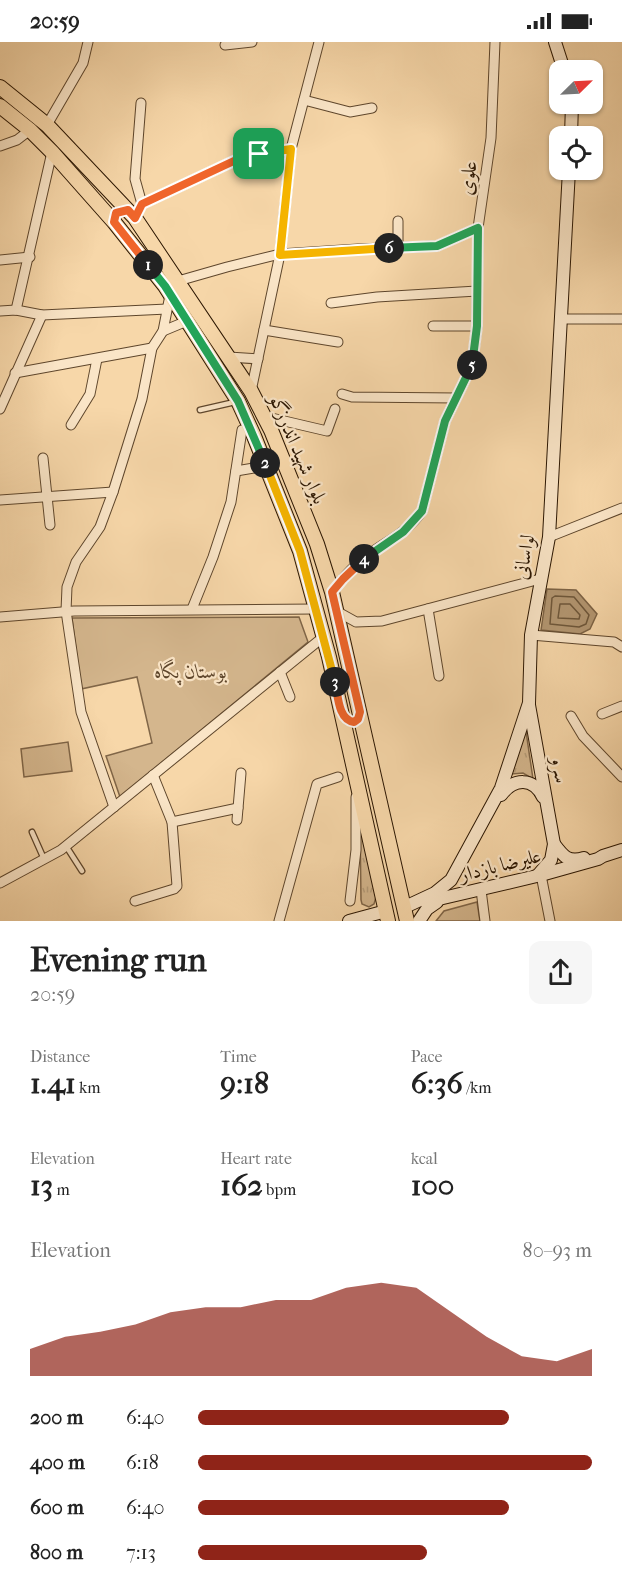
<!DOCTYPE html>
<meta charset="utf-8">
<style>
body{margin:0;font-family:"IM FELL French Canon",Amiri,serif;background:#f6f6f6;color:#222;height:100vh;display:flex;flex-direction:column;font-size:22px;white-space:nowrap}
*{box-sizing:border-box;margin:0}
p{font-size:20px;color:#767676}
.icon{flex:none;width:33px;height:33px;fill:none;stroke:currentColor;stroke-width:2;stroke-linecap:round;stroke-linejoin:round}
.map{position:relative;height:879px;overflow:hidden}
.panel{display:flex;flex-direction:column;background:#fff;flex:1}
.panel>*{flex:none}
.needle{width:39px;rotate:66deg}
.buttons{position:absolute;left:549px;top:18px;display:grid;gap:12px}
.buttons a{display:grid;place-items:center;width:54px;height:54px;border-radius:12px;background:#fff;box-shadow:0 2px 4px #0004;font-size:30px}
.pin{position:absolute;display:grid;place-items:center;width:51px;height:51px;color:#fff;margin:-26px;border-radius:12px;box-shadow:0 3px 9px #0006}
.km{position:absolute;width:30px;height:30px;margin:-15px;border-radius:50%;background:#222;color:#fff;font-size:16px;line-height:30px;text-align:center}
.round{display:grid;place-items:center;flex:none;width:63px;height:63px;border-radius:12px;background:#f6f6f6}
.overview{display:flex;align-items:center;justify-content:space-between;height:102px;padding:0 30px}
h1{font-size:33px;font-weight:700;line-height:45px}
.metrics{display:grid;grid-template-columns:repeat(3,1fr);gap:9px;height:102px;padding:6px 30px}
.metrics div{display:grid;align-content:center}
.metrics b{font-size:30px;font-weight:700}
.metrics small{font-size:16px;font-weight:400}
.metrics p{font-size:16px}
.chart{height:168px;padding:12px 30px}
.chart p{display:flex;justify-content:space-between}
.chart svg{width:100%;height:108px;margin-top:6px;fill:#8f2418;opacity:.7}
ul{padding:0 30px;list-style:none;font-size:20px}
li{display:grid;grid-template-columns:96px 72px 1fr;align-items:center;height:45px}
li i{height:15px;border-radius:8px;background:#8f2418}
.status{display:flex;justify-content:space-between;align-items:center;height:42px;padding:0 30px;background:#fff;direction:ltr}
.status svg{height:16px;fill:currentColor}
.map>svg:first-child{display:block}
</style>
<div class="status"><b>20:59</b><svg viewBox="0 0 49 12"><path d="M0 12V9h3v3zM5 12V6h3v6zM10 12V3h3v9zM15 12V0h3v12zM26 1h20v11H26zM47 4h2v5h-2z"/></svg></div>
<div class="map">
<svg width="622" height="879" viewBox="0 0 622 879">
<defs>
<pattern id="grass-tufts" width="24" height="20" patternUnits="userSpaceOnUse" patternTransform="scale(1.5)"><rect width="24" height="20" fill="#d4b68d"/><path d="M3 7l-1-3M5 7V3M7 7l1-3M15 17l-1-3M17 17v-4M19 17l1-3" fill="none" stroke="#b69c78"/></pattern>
</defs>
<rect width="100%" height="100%" fill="#f7d7a9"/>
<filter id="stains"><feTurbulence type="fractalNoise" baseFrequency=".00333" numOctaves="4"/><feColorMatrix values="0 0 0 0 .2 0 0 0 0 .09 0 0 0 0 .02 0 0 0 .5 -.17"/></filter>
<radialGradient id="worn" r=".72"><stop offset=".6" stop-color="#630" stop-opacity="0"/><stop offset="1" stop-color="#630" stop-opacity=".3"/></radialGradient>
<g fill="url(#grass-tufts)" stroke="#806648" stroke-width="1.5">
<path d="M524 676 533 737 523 731 512 732Z"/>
<path d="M360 779 376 855 374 862 369 865 362 862 361 858Z"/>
</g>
<g fill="#d4b68d" stroke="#806648" stroke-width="1.5">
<path d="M299 575 308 600 120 755 106 714 152 701 137 635 81 647 72 576Z"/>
<path d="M68 700 72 729 24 735 21 707Z"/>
<path d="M477 860 480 879H436L444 869Z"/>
</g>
<path fill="#b29570" stroke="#7c6244" stroke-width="1.5" d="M547 547 576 548 597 572 590 587 580 592 541 588Z"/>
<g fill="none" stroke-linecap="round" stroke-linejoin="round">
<g stroke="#6e5639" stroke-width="1.5">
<path d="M555 554 574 555 589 573 586 582 579 585 550 582 552 556Z"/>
<path d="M560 562H570L580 573 579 577 558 576Z"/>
</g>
<defs>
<g id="lane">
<path d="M200 368 235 360"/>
<path d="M32 790 44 817"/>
<path d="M66 804 82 829"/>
</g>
<g id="street">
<path d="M225 3 252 0"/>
<path d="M304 58 350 70 372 66"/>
<path d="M141 61 135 137 142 162"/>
<path d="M47 83 83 21 88 0"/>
<path d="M0 104 17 98 30 88"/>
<path d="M135 176 142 162 236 118 291 107"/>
<path d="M398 206V179"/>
<path d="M0 218 30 215"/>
<path d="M178 239 227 225 280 212 358 207 437 204 478 186"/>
<path d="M331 261 377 255 477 249"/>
<path d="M16 268 52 110"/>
<path d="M0 269 16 268 42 273 167 267"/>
<path d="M560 277H622"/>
<path d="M433 284H477"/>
<path d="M264 288 338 300"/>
<path d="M163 289 187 279"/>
<path d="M229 315 258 317"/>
<path d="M15 331 152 306"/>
<path d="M251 349 280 212 291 107 319 0"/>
<path d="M342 352 352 355 456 356"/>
<path d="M0 367 42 273"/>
<path d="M263 374 327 389 335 367"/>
<path d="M71 383 90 352 97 317"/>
<path d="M43 416 50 483"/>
<path d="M236 429 266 424"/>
<path d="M0 458 113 450"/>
<path d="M549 495 622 466"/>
<path d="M332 550C342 537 354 523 368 513 387 499 408 490 422 469L445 379 472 323 477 284 478 186 491 96 495 0"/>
<path d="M192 567 213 515 231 460 242 388"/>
<path d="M428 567 439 634"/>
<path d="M338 570 356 580 382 579 540 537"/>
<path d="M0 575 74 569 315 567"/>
<path d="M531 593 614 600 622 605"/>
<path d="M280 630 290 655"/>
<path d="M602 672 622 664"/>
<path d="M571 674 583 694 622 735"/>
<path d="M114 765 81 670 66 569 67 545 76 520 100 485 113 450 142 357 152 306 163 289 170 253"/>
<path d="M237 778 241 731"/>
<path d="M172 780 238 766"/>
<path d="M541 833 550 879"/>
<path d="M0 841 61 808 322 596"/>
<path d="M481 848 485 879"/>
<path d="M135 859 174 847 177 844 172 780 153 733"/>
<path d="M350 859 356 808V755"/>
<path d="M279 879 317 742 338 735"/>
</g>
<g id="secondary">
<path d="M555 0 564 28"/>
<path d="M571 94 572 62"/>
<path d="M529 663 554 802 551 818 538 833"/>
<path d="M501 753C514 736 533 735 543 755"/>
<path d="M554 802C563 814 568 821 584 816"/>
<path d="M426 860 541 833 598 817 603 814 622 808"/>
<path d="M405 865 435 851 451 838 501 746 529 661 531 593 549 495 569 128"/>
<path d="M349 879 386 869"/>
<path d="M419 879 427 867 437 860"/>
</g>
<g id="primary">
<path d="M0 45 47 83 135 176 251 349 271 388 317 502 332 550 407 879"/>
<path d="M0 64 30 88 52 110 114 180 165 244 238 359 254 394 300 509 329 615 388 879"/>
</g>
</defs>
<use href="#lane" stroke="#5e462c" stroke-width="7"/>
<use href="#street" stroke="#5e462c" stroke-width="11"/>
<use href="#secondary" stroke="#2b1602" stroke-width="14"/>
<use href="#primary" stroke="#2b1602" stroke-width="16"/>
<use href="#lane" stroke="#fae5c7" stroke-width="4.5"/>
<use href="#street" stroke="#fae5c7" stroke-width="9"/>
<use href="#secondary" stroke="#fae5c7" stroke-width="12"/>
<use href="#primary" stroke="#f7d7a9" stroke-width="14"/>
</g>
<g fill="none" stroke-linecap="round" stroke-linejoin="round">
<defs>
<path id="split-1" d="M148 223 114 180 116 171 128 168 135 176 142 162 236 118 259 112"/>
<path id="split-2" d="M148 223 165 244 238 359 265 421"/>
<path id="split-3" d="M265 421 300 509 335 640"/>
<path id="split-4" d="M335 640C338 653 338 678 354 680L358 677 360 670 332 550 343 537 364 517"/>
<path id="split-5" d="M364 517 403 490 422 469 445 379 472 323"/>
<path id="split-6" d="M389 206 437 204 478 186 477 284 472 323"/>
<path id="split-7" d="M259 112 291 107 280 213 389 206"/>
</defs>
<use href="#split-1" stroke="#fff" stroke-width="12"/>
<use href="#split-2" stroke="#fff" stroke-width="12"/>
<use href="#split-3" stroke="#fff" stroke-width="12"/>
<use href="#split-4" stroke="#fff" stroke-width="12"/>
<use href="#split-5" stroke="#fff" stroke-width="12"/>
<use href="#split-6" stroke="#fff" stroke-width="12"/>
<use href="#split-7" stroke="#fff" stroke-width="12"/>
<use href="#split-1" stroke="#f0652b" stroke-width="8"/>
<use href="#split-2" stroke="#22a559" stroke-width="8"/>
<use href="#split-3" stroke="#f5b400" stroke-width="8"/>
<use href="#split-4" stroke="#f0652b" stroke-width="8"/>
<use href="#split-5" stroke="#22a559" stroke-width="8"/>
<use href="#split-6" stroke="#22a559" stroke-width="8"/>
<use href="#split-7" stroke="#f5b400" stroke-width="8"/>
</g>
<g text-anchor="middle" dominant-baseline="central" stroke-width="4.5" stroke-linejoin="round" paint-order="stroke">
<g font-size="20" fill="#2b1602" stroke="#fae5c7">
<text transform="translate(468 136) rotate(-82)">علوی</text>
<text transform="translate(298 407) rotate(67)">بلوار شهید اندرزگو</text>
<text transform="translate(524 515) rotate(-80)">لواسانی</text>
<text transform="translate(560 728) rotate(80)">سرو</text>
<text transform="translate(500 823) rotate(-14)">علیرضا بازدار</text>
</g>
<g font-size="20" font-style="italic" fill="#5e462c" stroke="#fae5c7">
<text x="191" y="629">بوستان پگاه</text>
</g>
</g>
<rect width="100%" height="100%" filter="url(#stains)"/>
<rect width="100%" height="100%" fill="url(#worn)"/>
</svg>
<div class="buttons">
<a><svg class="needle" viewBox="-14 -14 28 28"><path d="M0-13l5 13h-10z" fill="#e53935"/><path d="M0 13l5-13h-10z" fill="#767676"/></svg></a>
<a><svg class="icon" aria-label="locate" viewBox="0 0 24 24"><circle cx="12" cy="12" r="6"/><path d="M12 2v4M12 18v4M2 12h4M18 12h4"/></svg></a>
</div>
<div class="pin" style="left:259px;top:112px;background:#1e9e55"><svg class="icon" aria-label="arrive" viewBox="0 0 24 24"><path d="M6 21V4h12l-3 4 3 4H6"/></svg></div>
<b class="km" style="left:148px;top:223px">1</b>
<b class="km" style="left:265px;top:421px">2</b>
<b class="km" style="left:335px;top:640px">3</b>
<b class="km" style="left:364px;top:517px">4</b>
<b class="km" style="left:472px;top:323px">5</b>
<b class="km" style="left:389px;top:206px">6</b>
</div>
<section class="panel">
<div class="overview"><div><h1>Evening run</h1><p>20:59</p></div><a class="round"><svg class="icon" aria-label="share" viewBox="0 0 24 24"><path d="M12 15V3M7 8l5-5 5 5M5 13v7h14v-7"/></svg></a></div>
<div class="metrics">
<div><p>Distance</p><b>1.41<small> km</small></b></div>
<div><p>Time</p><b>9:18</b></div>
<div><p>Pace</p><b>6:36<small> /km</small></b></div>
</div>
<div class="metrics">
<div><p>Elevation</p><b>13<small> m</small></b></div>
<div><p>Heart rate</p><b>162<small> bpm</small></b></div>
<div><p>kcal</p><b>100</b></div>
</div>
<div class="chart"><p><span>Elevation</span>80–93 m</p>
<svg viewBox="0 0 160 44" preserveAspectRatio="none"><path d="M0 44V33L10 28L20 26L30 23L40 18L50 16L60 16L70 13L80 13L90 8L100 6L110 8L120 18L130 28L140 36L150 38L160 33V44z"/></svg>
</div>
<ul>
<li><b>200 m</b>6:40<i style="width:79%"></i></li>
<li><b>400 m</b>6:18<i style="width:100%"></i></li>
<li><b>600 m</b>6:40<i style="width:79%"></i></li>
<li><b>800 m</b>7:13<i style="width:58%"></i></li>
</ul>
</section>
